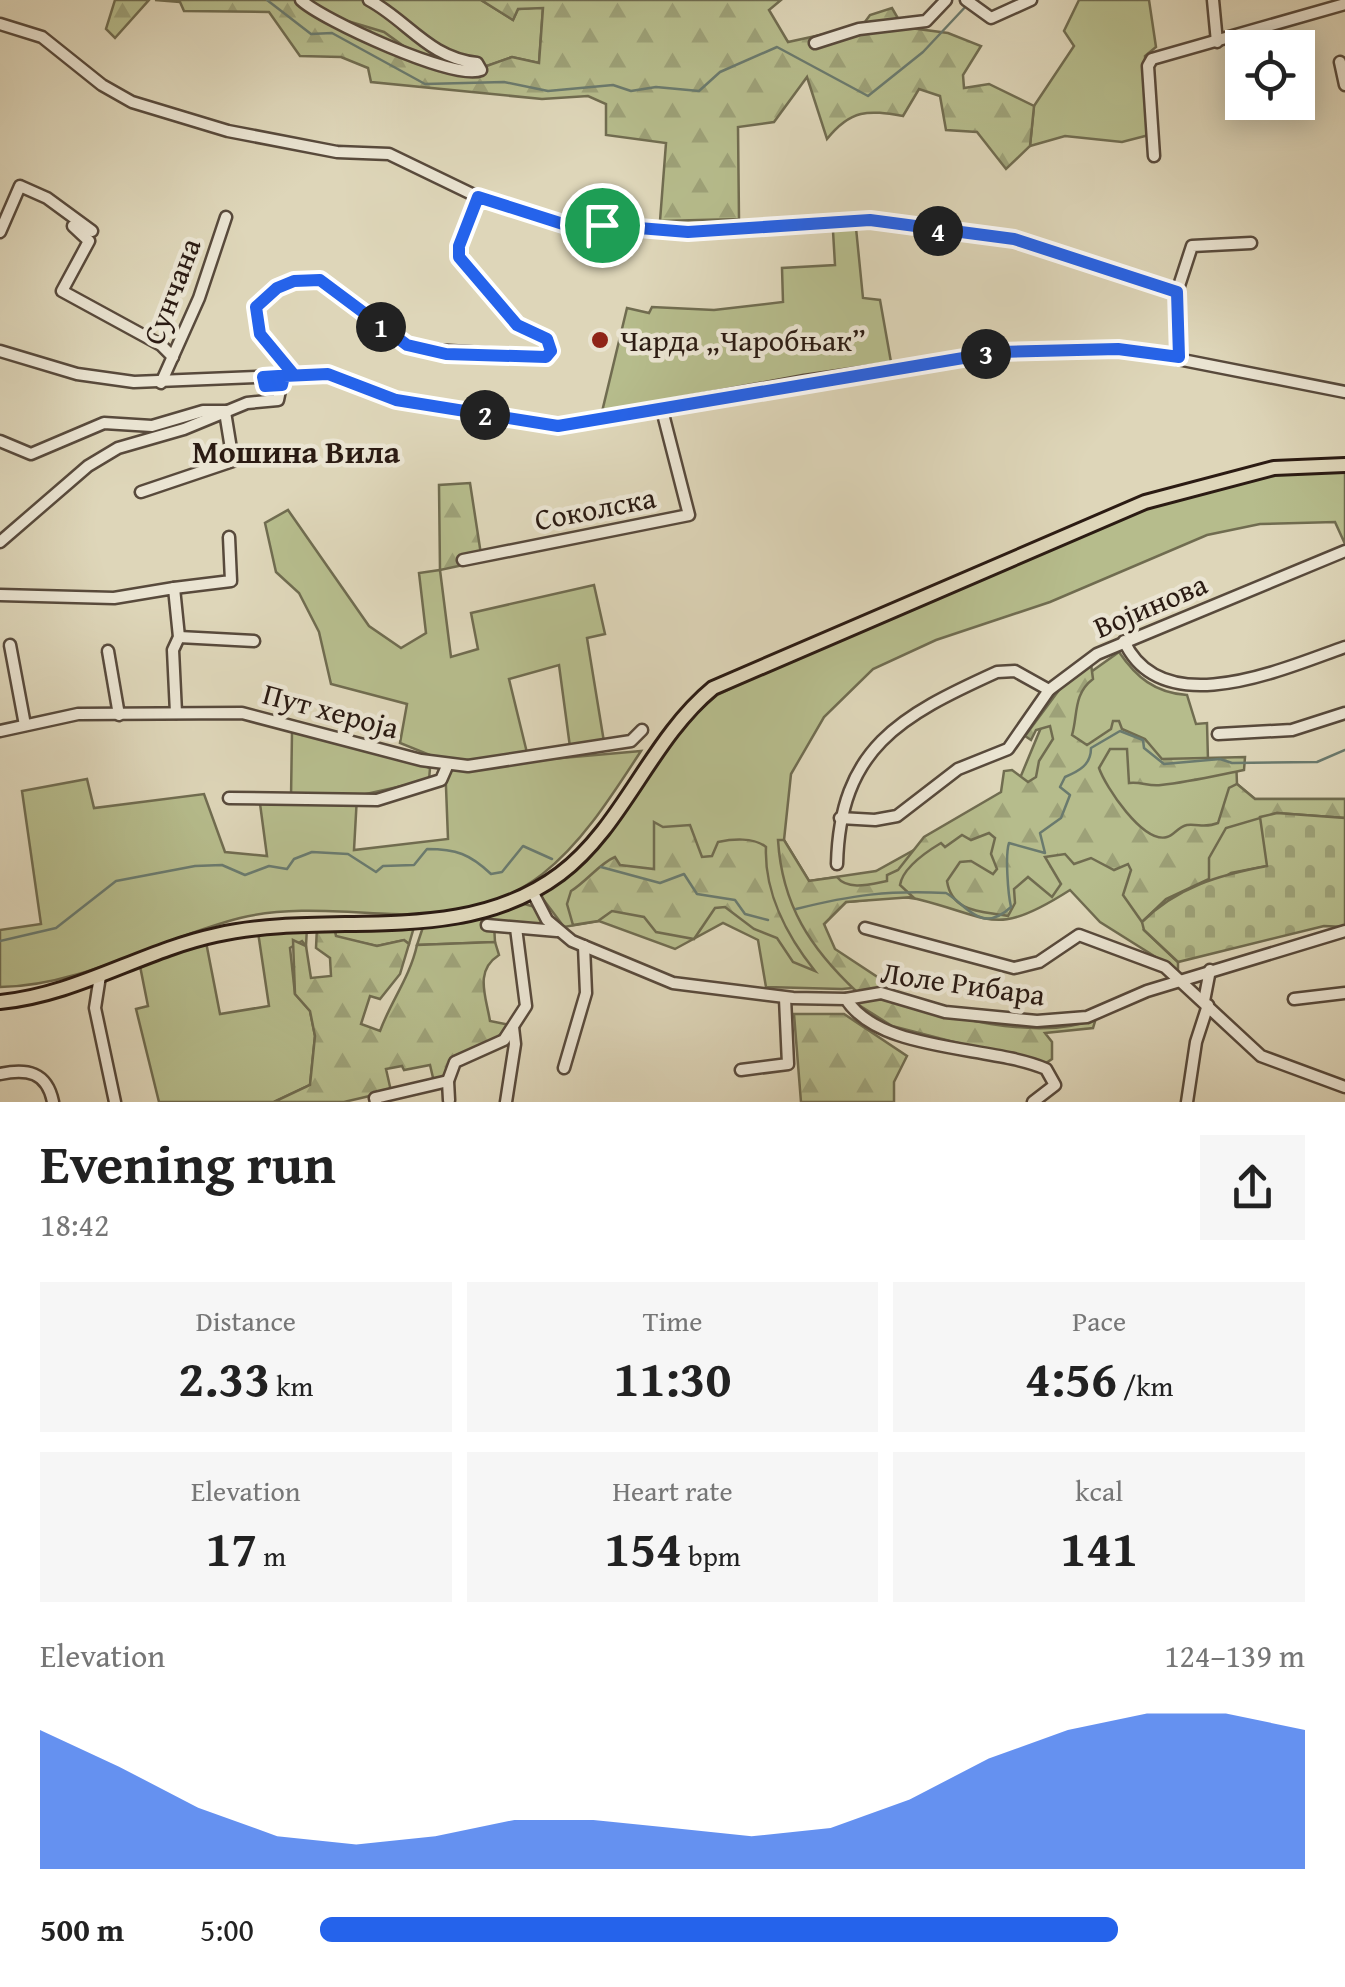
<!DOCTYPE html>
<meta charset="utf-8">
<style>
body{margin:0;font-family:"Gentium Book Plus",serif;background:#f6f6f6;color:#222;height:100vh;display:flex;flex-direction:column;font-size:38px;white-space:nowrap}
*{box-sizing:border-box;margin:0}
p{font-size:32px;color:#767676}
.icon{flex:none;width:55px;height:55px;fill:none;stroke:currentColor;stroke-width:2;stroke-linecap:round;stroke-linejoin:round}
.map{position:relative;height:1102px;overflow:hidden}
.sheet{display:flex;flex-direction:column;background:#fff;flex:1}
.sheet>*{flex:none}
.tools{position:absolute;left:1225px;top:30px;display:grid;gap:20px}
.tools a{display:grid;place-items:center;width:90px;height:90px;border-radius:0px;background:#fff;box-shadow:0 5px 25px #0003;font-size:50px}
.pin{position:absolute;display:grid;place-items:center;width:85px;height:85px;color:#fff;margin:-42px;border:5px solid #fff;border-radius:50%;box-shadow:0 2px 10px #0007}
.km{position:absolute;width:50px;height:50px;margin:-25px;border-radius:50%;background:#222;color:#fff;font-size:28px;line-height:50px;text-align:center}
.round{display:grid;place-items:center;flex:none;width:105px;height:105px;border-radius:0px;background:#f6f6f6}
.overview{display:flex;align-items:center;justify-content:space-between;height:170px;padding:0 40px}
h1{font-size:55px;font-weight:800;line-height:75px}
.figures{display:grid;grid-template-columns:repeat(3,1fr);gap:15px;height:170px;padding:10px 40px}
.figures div{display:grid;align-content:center;border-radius:0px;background:#f6f6f6;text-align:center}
.figures b{font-size:50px;font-weight:800}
.figures small{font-size:28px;font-weight:400}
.figures p{font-size:28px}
.chart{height:280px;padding:20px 40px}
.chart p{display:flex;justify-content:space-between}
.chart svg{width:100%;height:180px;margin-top:10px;fill:#2563eb;opacity:.7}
ul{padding:0 40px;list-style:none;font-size:32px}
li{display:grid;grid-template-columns:160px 120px 1fr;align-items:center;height:75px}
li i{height:25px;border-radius:12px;background:#2563eb}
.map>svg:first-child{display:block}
</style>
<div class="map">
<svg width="1345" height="1102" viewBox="0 0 1345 1102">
<defs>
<pattern id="forest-firs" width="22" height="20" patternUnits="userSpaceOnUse" patternTransform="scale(2.5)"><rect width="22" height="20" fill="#b6bc8c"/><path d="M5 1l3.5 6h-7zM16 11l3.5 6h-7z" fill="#9da178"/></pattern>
<pattern id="cemetery-stones" width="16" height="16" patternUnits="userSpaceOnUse" patternTransform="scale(2.5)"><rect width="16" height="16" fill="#b6bc8c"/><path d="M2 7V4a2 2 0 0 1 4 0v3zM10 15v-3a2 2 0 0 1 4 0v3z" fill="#9da178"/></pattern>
</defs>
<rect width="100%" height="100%" fill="#ded6b9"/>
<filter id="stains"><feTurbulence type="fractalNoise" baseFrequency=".002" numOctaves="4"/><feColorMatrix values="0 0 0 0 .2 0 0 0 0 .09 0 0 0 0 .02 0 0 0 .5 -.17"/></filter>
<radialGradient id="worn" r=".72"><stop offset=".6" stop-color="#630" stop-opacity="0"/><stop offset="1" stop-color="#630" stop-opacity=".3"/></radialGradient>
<g fill="#b6bc8c" stroke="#706c50" stroke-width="2.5">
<path d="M303 0H481L513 20 518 9 543 7 539 63 512 57 484 67 427 63 304 8Z"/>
<path d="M1079 0H1149L1156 47 1145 56 1149 135 1122 142 1065 136 1030 146 1034 106 1074 46 1064 31Z"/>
<path d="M856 228 863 298 880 300 891 362 601 416 627 308 649 313 652 307 714 310 783 302 782 268 835 265 833 231Z"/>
<path d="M1310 468 1345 469V544L1335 522 1260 524 1207 535 1050 602 936 640 873 669 824 717 791 774 784 840 809 881 876 871 1013 795 1045 718 1067 689 1119 652C1136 677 1155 693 1187 695L1196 724 1207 723 1208 760 1236 758 1237 784 1255 799H1345V818L1311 815 1267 866 1231 873 1144 930 1178 962V971L1100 922 1070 890C995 938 994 918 917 899 896 894 868 901 846 902L824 924 831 955 853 988 842 989 766 987 758 940 723 923 675 949 599 921 564 927 540 895 564 877 692 717 717 695C902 605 1107 503 1310 468Z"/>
<path d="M288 510 369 626 401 648 426 633 419 573 440 570 451 657 478 649 471 613 594 585 605 634 587 638 604 742 570 747 559 665 509 679 529 761 641 751C573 856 529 920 391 914 342 912 288 906 240 918 160 938 83 986 0 987V930L41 924 22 791 87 779 94 808 204 794 225 852 267 856 259 796 291 798 292 732 395 755 430 768 429 780 357 796 354 850 448 839 445 761 400 743 407 704 331 684 319 632 299 593 276 572 265 523Z"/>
<path d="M521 903 535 907 545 927 494 924 495 942 417 945 423 927 465 923Z"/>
<path d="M307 927 306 946 302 941 290 948 295 994 310 1011 315 1036 310 1085 274 1102H159L136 1009 148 1006 140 966 206 942 220 1014 269 1006 258 932Z"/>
<path d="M334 927H414L409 944 404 940 377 946 336 937Z"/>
</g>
<g fill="url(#forest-firs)" stroke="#706c50" stroke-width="2.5">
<path d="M115 0H149L115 38 106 29Z"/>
<path d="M155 0H303L304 8 384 32 427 63 484 67 512 57 539 63 543 8 518 9 513 20 481 0H781L769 10 788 42 862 26 870 15 892 8 903 27 948 33 981 46 963 75 964 88 989 84 1034 106 1030 146 1006 169 977 132 946 130 940 96 919 89 903 116C868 110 851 109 827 139L807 77 774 122 738 127 739 219 660 221 666 143 606 135V104L588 96 542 99 371 82 368 68 341 57 300 56 269 12 184 11 180 2Z"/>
<path d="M470 483 482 561 440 570 439 485Z"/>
<path d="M1091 664 1093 679C1073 694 1078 715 1072 735L1087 745 1111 729 1113 721H1119L1122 729 1145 739 1162 759 1245 757 1244 770C1214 776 1189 782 1161 785 1149 787 1140 781 1129 783L1127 749H1110L1099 768C1105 786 1143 844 1167 837 1174 835 1178 827 1187 825 1199 824 1206 828 1218 823L1229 788 1237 784 1255 799H1345V818L1277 813 1226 828 1209 858V879L1166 899 1142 922 1123 895 1131 870 1128 864 1114 870 1091 858 1074 864 1065 854 1045 857 1061 884 1052 897 1028 877 1014 889 1015 903 1008 916C984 911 952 914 947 881L960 862 971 861 993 874 997 869 991 854 995 838 989 833 971 840 962 835 945 847 941 843C926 852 903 867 900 885L913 897 846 902 824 924 835 949 885 982V989L857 992C810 948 782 905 778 840H784L809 881 837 877C848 891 871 884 887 881V875L898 870 924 837 1001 792 1004 771 1012 770 1028 782 1036 777 1039 761 1053 739 1050 726 1036 730 1031 740 1025 736 1062 686Z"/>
<path d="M654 822 663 827 690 825 702 857 712 856 718 842C732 839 754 837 766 847 764 892 787 936 815 971L793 962 777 938 754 929 725 907 715 908 694 939 656 932 644 917 612 911 598 921 573 925 567 904 571 891C587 881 600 863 615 857L620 865 654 869Z"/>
<path d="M317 927H334L336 936 377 946 404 940 409 944 400 974 380 999 370 996 361 1024 380 1031C391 1001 410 977 417 945L495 942 499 955C474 971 486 996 490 1021L510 1025 491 1044 452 1059 444 1079 434 1082 430 1065 404 1070 402 1066 386 1069 391 1091 344 1102H274L310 1085 315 1036 310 1011 295 994 293 940 306 946 311 978 331 976 330 958 316 948Z"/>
<path d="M881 997C939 1014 1039 1044 1096 1018L1093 1028 1045 1033 1052 1042V1059L1043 1065 892 1026 854 1002Z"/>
<path d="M794 1014H844L907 1056 894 1082V1102H801Z"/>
</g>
<path fill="url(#cemetery-stones)" stroke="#706c50" stroke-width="2.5" d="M1277 813 1345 818V927L1324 926 1178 962 1144 930 1142 922C1177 887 1219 875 1267 866L1260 817Z"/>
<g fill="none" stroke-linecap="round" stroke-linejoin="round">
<g stroke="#6a7a6e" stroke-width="2.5">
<path d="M267 0 311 34 332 33 425 84 504 82 548 91 613 85 631 91 656 87 699 91 720 72 777 47 868 96 923 52 968 4"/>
<path d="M601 867 660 883 684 874 697 894 735 900 745 914 768 920"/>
<path d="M796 909C852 895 889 890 946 893 967 905 981 935 1011 907 1008 894 1005 855 1009 843L1045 853 1040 833 1061 818 1070 795 1060 787 1065 777C1079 771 1091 765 1091 748L1120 731 1143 740 1144 748 1164 764 1220 759 1232 763 1317 762 1345 750"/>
<path d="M0 941 56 928 116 881 195 866 222 865 245 875 269 866 287 869 294 859 312 852 348 854 376 872 383 866 414 865 427 849C456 849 470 854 491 874L502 872 523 846 552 859"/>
</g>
<defs>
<g id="minor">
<path d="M301 0C322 20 455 81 481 70L477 63C429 58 408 21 369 0"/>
<path d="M966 0 991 18 1031 0"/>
<path d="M1213 0 1217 42"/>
<path d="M0 24 42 37 102 85 132 102 228 131 337 152 389 154 478 197 563 224 687 232 870 220 1014 239 1177 292 1179 357"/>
<path d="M815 43 859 29 926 21 946 0"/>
<path d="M1340 62 1345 85"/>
<path d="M1154 156 1148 66 1152 59 1345 4"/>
<path d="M73 226 89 241 62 291 161 345 173 357"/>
<path d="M0 232 20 186 47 198 92 231"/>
<path d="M1177 292 1192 246 1251 243"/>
<path d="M0 351 77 374 134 382 328 374 396 400 558 426 805 381 1019 350 1137 351 1345 392"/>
<path d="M294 375 260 334 256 307 277 288 294 281 320 280 397 340 418 349 546 357 551 351 547 339 517 325 459 257V245L478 197"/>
<path d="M161 383 199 298 226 217"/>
<path d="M0 441 31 454 104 423 152 426 203 411H227"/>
<path d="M141 492 233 461 225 412"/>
<path d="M0 542 88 466 118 448 184 429 247 403 278 400 283 376"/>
<path d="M463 560 689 515 662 410"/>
<path d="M174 588 231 581 229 537"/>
<path d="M0 595 114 598 174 588 179 637 173 650 176 713"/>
<path d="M179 637 254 641"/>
<path d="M1124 641C1162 724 1285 668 1345 647"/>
<path d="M10 645 25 725"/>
<path d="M108 651 119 715"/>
<path d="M0 731 78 714 242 713 421 760 468 766 631 741 642 730"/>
<path d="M1218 734 1292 730 1345 713"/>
<path d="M229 798 377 800 441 780 448 764"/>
<path d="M840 818 875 820 897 816 958 769 1008 749 1049 690 1097 654 1345 551"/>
<path d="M837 864C840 748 900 716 997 672L1015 671 1049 690"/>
<path d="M533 893 547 920 572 941 673 983 793 998 846 999 881 993 945 1012 1037 1021 1087 1017 1147 991 1345 931"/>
<path d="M487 925 557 931"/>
<path d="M865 928 1014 968 1039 962 1079 935 1165 967 1261 1056 1345 1087"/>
<path d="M100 976 95 1008 115 1102"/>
<path d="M846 999C880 1053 991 1045 1046 1069L1055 1085 1033 1102"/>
<path d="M1294 999 1345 993"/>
<path d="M1204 1001 1210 970"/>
<path d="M564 1068 586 993 584 946"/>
<path d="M741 1070 788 1064 785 998"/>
<path d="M0 1074C27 1068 47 1072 53 1102"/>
<path d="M449 1100 448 1081 455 1062 504 1040 526 1006 516 928"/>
<path d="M376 1102 375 1098 448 1081"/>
<path d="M506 1102 515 1044 513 1027"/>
<path d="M1187 1102 1196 1042 1208 1005"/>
</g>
<path id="major" d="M0 1002C76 995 142 951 216 935 331 909 460 949 560 874 623 827 650 740 713 688L1145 502 1274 468 1345 465"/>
</defs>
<use href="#minor" stroke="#584a3c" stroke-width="15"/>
<use href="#major" stroke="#2b1b13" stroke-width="18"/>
<use href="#minor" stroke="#eae4d2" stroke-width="10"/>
<use href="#major" stroke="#ded6b9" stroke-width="12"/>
</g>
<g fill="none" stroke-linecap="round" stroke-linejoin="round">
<defs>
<path id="route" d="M602 225 563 224 478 197 459 246V257L517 325 547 339 551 351 546 357 446 354 407 345 320 280 294 281 277 288 256 307 260 334 294 375 263 377 265 386 282 385 284 376 328 374 396 400 558 426 999 352 1118 349 1179 357 1177 292 1014 239 870 220 688 232 602 225"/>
</defs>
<use href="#route" stroke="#fff" stroke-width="20"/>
<use href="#route" stroke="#2563eb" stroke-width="12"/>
</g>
<circle fill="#8f2418" stroke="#eae4d2" stroke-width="4" cx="600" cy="340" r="10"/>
<g text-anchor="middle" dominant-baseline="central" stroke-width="9" stroke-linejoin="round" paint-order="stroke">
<g font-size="30" fill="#2b1b13" stroke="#eae4d2">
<text transform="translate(171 291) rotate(-69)">Сунчана</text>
<text transform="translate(595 508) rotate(-11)">Соколска</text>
<text transform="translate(1150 605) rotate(-23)">Војинова</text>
<text transform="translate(331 710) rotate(15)">Пут хероја</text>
<text transform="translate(963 983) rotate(8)">Лоле Рибара</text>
</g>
<g font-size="30" fill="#2b1b13" stroke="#eae4d2" text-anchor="start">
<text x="620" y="340">Чарда „Чаробњак”</text>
</g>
<g font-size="32" font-weight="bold" fill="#2b1b13" stroke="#eae4d2">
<text x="296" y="451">Мошина Вила</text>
</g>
</g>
<rect width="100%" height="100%" filter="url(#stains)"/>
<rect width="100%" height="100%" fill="url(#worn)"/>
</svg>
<div class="tools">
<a><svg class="icon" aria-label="locate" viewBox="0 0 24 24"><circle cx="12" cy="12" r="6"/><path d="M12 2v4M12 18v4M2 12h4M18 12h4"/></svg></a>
</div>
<div class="pin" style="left:602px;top:225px;background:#1e9e55"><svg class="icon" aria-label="arrive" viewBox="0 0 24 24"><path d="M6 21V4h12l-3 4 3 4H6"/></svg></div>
<b class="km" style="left:381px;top:327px">1</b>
<b class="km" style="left:485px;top:415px">2</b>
<b class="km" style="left:986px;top:354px">3</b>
<b class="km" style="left:938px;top:231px">4</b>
</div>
<section class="sheet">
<div class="overview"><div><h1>Evening run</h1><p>18:42</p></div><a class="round"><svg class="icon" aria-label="share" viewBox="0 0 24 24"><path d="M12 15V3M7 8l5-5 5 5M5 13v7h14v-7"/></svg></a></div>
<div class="figures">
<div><p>Distance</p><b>2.33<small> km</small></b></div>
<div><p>Time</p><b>11:30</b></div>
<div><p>Pace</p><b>4:56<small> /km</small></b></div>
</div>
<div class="figures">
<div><p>Elevation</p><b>17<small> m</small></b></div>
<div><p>Heart rate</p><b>154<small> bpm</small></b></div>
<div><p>kcal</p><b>141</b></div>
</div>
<div class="chart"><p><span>Elevation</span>124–139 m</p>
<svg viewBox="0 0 160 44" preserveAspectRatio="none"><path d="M0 44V10L10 19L20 29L30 36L40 38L50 36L60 32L70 32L80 34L90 36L100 34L110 27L120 17L130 10L140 6L150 6L160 10V44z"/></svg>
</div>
<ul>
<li><b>500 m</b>5:00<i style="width:81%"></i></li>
</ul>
</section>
